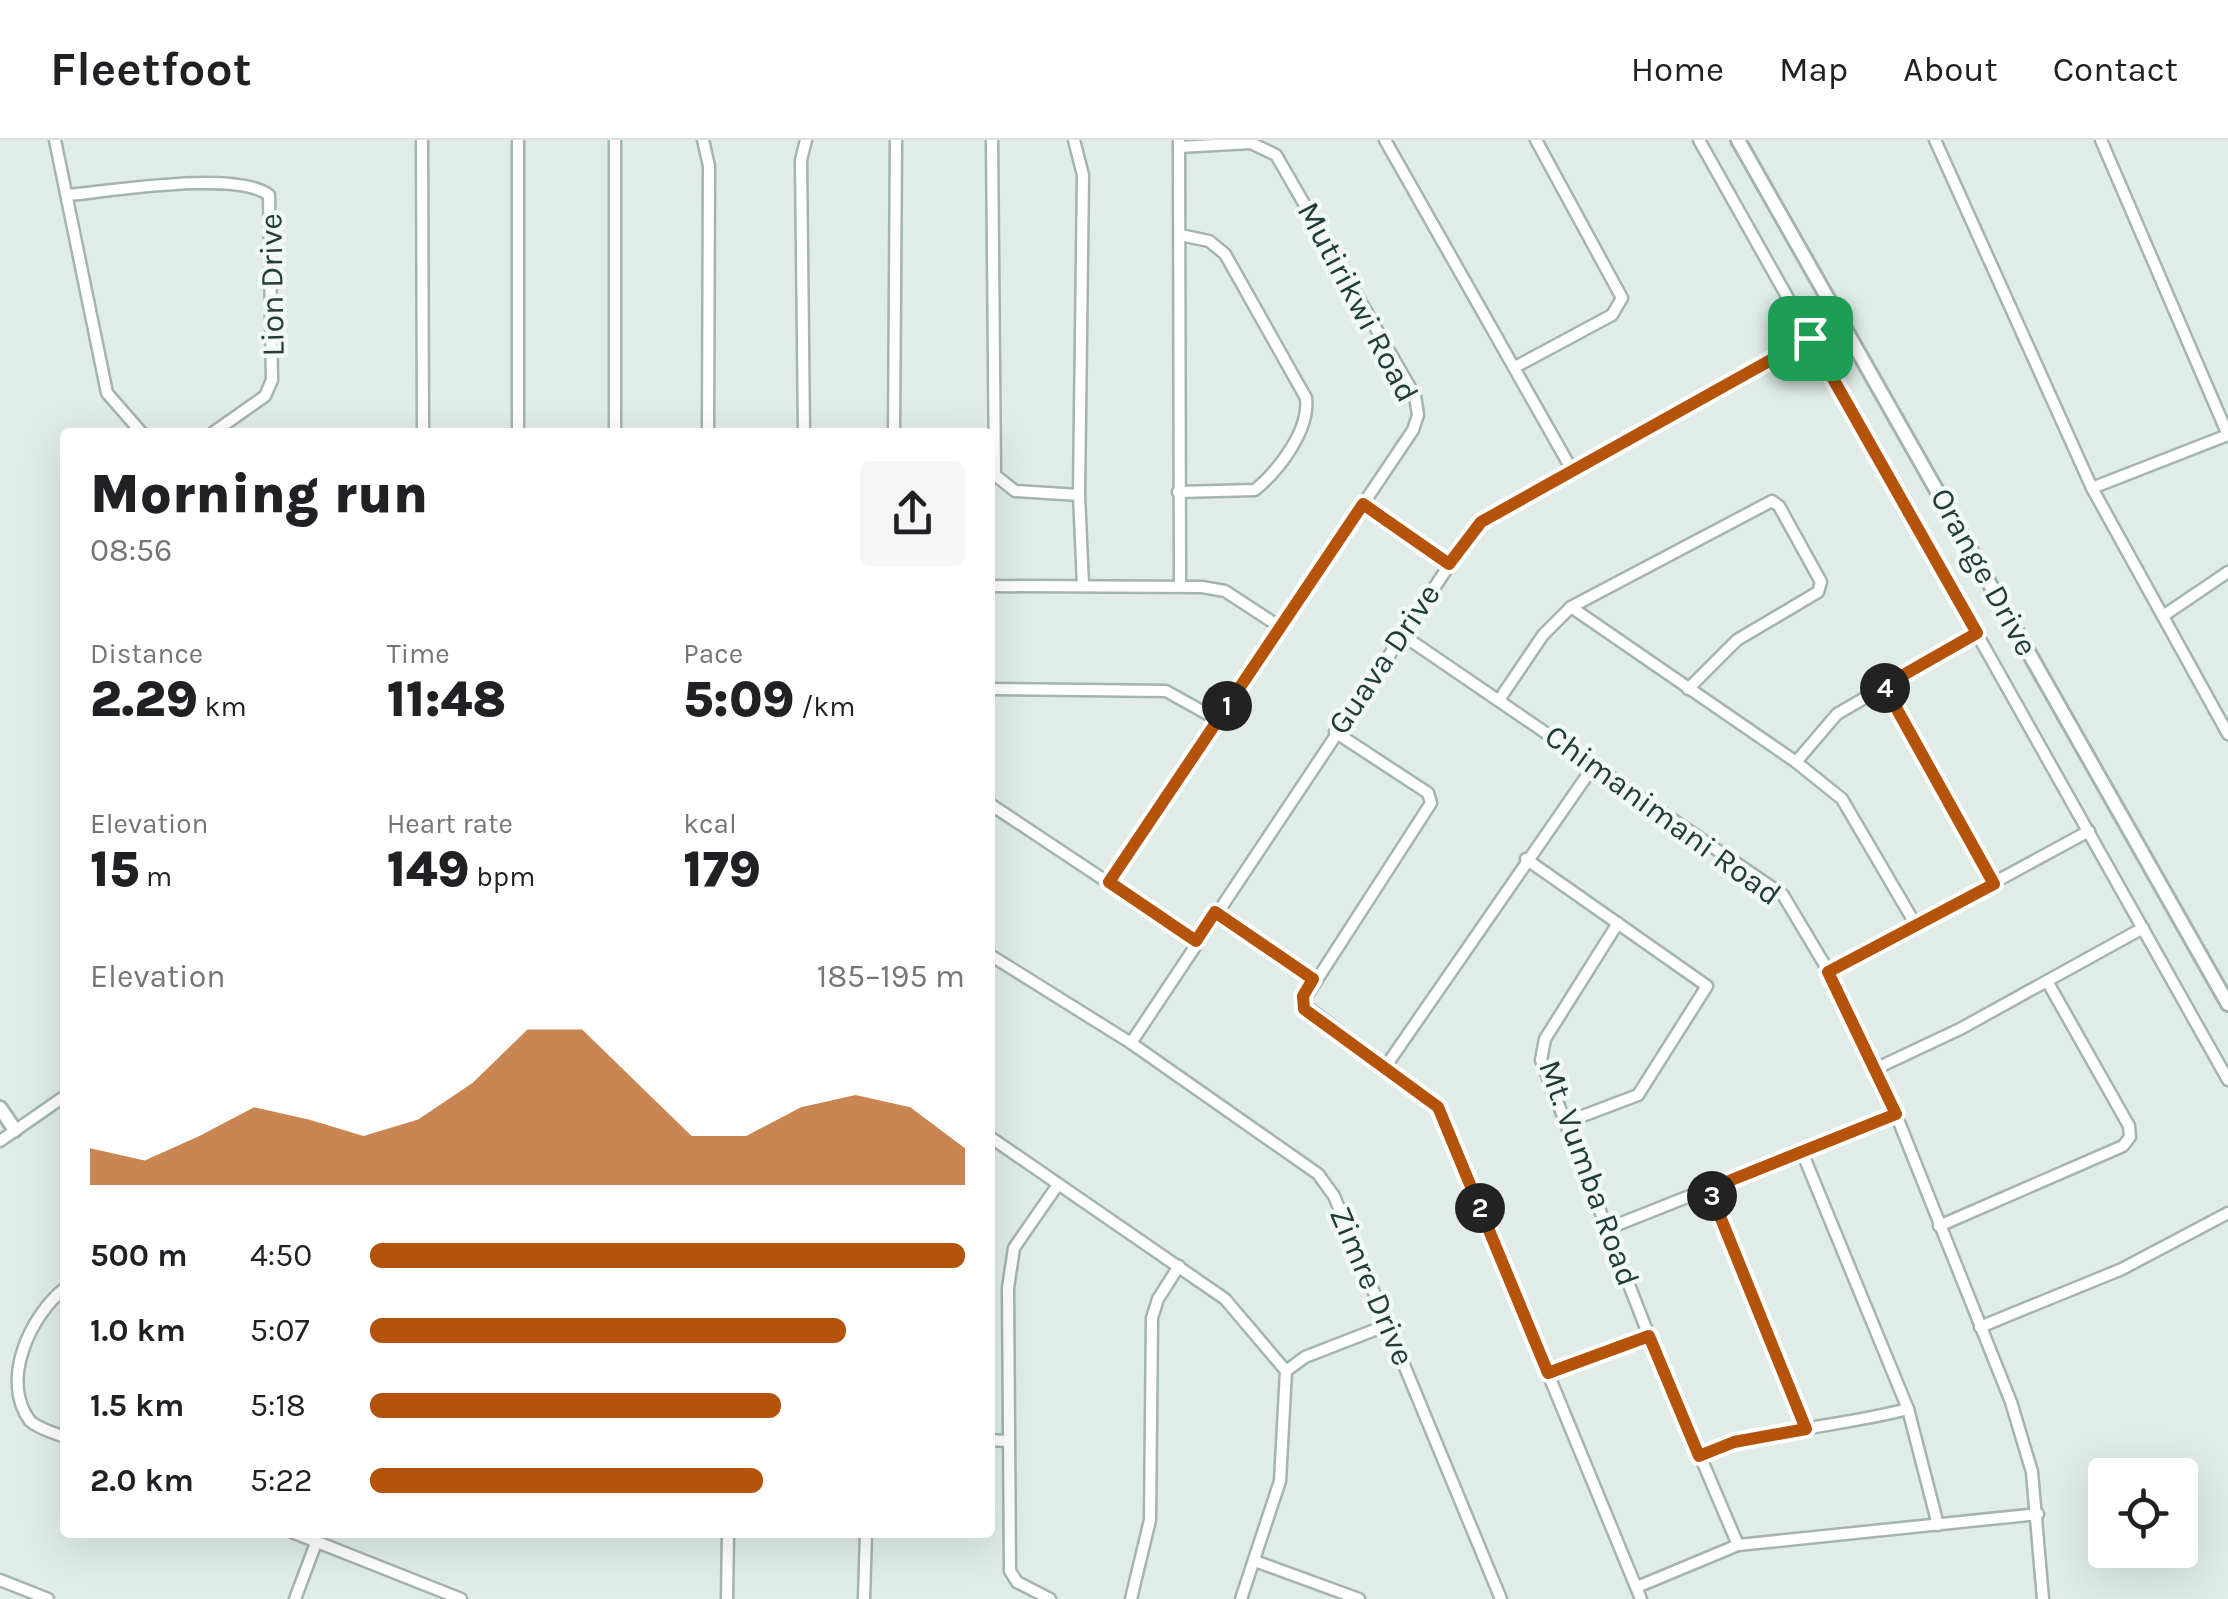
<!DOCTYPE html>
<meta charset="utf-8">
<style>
body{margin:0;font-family:Karla,sans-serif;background:#f6f6f6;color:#202124;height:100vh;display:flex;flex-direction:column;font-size:38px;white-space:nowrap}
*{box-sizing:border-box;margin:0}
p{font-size:32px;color:#757577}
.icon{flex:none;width:55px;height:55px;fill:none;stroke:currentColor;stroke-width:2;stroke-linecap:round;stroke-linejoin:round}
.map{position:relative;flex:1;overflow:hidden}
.side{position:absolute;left:60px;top:288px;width:935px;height:1110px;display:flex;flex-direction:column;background:#fff;border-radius:10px;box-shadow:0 10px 40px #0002}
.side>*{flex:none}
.fabs{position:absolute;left:2088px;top:1318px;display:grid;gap:20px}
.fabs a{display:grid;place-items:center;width:110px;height:110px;border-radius:10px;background:#fff;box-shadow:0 10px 40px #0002;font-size:50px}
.pin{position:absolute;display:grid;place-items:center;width:85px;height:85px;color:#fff;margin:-42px;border-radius:20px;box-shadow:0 5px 15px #0006}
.km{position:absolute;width:50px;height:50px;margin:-25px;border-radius:50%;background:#222;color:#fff;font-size:28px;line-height:50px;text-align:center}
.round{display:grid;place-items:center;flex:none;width:105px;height:105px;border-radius:10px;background:#f6f6f6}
.overview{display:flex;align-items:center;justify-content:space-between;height:170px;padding:0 30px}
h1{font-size:55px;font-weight:800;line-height:75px}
.stats{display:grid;grid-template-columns:repeat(3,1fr);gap:15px;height:170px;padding:10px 30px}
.stats div{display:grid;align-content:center}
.stats b{font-size:50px;font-weight:800}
.stats small{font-size:28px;font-weight:400}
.stats p{font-size:28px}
.chart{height:280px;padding:20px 30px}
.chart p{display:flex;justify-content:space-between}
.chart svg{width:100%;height:180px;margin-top:10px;fill:#b45309;opacity:.7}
ul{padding:0 30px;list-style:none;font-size:32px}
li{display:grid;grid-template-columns:160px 120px 1fr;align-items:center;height:75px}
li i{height:25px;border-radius:12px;background:#b45309}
header{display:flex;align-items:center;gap:60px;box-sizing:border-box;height:140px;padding:0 50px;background:#fff;border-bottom:2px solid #e0e0e0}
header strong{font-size:48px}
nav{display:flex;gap:55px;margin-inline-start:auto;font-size:35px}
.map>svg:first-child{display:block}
</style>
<header>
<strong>Fleetfoot</strong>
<nav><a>Home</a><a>Map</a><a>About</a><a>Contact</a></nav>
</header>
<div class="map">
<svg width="2228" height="1459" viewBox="0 0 2228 1459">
<rect width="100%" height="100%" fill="#e1ece8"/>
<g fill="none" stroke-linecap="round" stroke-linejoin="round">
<defs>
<g id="minor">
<path d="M55 0 107 253 141 292"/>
<path d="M422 0 423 292"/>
<path d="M518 0V292"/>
<path d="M615 0V292"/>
<path d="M703 0 709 26 708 292"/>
<path d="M992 0 995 335 1015 351 1079 355"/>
<path d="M1074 0 1083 35 1079 355 1083 445"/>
<path d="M1179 0 1180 445"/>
<path d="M1385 0 1572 330"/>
<path d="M1699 0 2228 940"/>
<path d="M1935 0 2092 348 2228 594"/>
<path d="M2101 0 2228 295"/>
<path d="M68 55C112 51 236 30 269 55L272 240 265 256 214 292"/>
<path d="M1517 226 1612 175 1622 158 1536 0"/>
<path d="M804 292 801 20 806 0"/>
<path d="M894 292 896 0"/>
<path d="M2092 348 2228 295"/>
<path d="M1178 352 1255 350C1279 330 1310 290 1306 258L1225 114 1209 101 1180 95"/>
<path d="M1363 364 1449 424"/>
<path d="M990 446 1202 447 1225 451 1280 487"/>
<path d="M1571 467 1796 622 1842 659 1917 787"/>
<path d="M2163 476 2228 432"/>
<path d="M1401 494 1783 755 1829 832 1889 957 2011 1262 2032 1332 2043 1459"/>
<path d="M1884 546 1994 744"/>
<path d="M990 549 1166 551 1218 580"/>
<path d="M1499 560 1543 495 1571 467 1772 361 1779 366 1821 442 1818 452 1737 500 1688 549"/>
<path d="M1335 592 1428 653 1431 663 1302 863 1438 967 1641 1459"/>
<path d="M1796 622 1837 574 1977 493"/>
<path d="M990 664 1196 801"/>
<path d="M1526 719 1707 846 1638 955 1564 983"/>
<path d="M1109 742 1413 290 1418 275 1415 256 1276 15 1251 3 1179 7"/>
<path d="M1215 772 1313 839"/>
<path d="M1618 783 1545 899 1541 920 1649 1196 1738 1405"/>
<path d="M990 815 1131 903 1318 1034 1334 1056 1501 1459"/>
<path d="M1829 832 2089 691"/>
<path d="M1131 903 1472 391 1495 374 1841 181"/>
<path d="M1386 926 1595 624"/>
<path d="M1875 929 1960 889 2143 788"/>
<path d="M990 997 1225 1159 1286 1231 1280 1341 1241 1459"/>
<path d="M0 1001 65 956"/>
<path d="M1802 1012 1908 1269 1938 1385"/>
<path d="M1709 1049 1806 1289"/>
<path d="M1939 1086 2123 1006 2130 997 2129 986 2047 841"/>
<path d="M1609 1088 1896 974"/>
<path d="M65 1148C30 1176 0 1240 30 1281 39 1289 54 1293 65 1297"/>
<path d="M1980 1187 2122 1129 2228 1073"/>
<path d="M1286 1231 1305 1217 1390 1184"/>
<path d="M1548 1233 1649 1196"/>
<path d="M990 1300 1006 1301"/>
<path d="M1699 1316C1766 1289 1839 1287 1908 1269"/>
<path d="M292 1392 461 1459"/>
<path d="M1255 1421 1359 1459"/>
<path d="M0 1440 48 1459"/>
<path d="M1637 1447 1738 1405 2038 1374"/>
<path d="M295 1459 316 1403"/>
<path d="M727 1459 728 1392"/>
<path d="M864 1459 866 1392"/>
<path d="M1050 1459 1017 1442 1010 1431 1008 1148 1014 1108 1057 1046"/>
<path d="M1131 1459 1150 1380 1152 1178 1158 1159 1179 1126"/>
</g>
<g id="tertiary">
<path d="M1738 0 2228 864"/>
<path d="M0 968 15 990"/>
</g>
</defs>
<use href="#minor" stroke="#a4b4b0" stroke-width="15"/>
<use href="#tertiary" stroke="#a4b4b0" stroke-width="18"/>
<use href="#minor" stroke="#fff" stroke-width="10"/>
<use href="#tertiary" stroke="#fff" stroke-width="12"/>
</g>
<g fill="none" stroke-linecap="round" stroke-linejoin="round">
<defs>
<path id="route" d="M1810 198 1977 493 1884 546 1994 744 1828 832 1896 974 1709 1049 1806 1289 1734 1302 1699 1316 1649 1196 1548 1233 1438 967 1304 869 1303 856 1313 839 1215 772 1196 801 1109 742 1363 364 1449 424 1481 382Z"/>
</defs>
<use href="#route" stroke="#fff" stroke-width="20"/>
<use href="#route" stroke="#b45309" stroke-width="12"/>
</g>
<g text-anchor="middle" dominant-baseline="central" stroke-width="9" stroke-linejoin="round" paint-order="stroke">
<g font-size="32" fill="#213d39" stroke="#f2f8f6">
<text transform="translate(272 145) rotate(-91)">Lion Drive</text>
<text transform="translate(1358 162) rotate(62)">Mutirikwi Road</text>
<text transform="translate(1984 432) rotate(61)">Orange Drive</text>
<text transform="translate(1384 519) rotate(-56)">Guava Drive</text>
<text transform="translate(1663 675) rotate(36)">Chimanimani Road</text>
<text transform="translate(1589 1033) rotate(70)">Mt. Vumba Road</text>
<text transform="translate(1372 1146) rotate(67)">Zimre Drive</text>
</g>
</g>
</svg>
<div class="fabs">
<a><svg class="icon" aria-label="locate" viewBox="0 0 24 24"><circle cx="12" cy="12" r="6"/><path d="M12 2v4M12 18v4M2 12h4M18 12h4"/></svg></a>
</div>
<div class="pin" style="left:1810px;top:198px;background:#1e9e55"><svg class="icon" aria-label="arrive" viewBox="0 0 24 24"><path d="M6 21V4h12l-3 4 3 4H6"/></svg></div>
<b class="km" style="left:1227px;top:566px">1</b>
<b class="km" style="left:1480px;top:1068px">2</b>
<b class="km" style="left:1712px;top:1056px">3</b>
<b class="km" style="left:1885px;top:548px">4</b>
<section class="side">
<div class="overview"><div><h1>Morning run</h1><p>08:56</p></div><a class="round"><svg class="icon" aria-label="share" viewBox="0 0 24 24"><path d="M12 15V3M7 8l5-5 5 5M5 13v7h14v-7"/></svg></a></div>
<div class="stats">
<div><p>Distance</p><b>2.29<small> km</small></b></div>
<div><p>Time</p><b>11:48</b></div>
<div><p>Pace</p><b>5:09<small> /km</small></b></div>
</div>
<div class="stats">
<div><p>Elevation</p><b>15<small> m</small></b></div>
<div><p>Heart rate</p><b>149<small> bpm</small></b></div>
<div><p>kcal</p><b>179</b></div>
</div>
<div class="chart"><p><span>Elevation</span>185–195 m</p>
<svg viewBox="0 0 160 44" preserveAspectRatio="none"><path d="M0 44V35L10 38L20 32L30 25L40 28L50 32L60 28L70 19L80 6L90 6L100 19L110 32L120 32L130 25L140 22L150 25L160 35V44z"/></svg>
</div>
<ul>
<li><b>500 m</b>4:50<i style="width:100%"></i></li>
<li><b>1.0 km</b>5:07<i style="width:80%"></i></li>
<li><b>1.5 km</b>5:18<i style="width:69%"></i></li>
<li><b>2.0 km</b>5:22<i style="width:66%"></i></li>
</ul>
</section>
</div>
